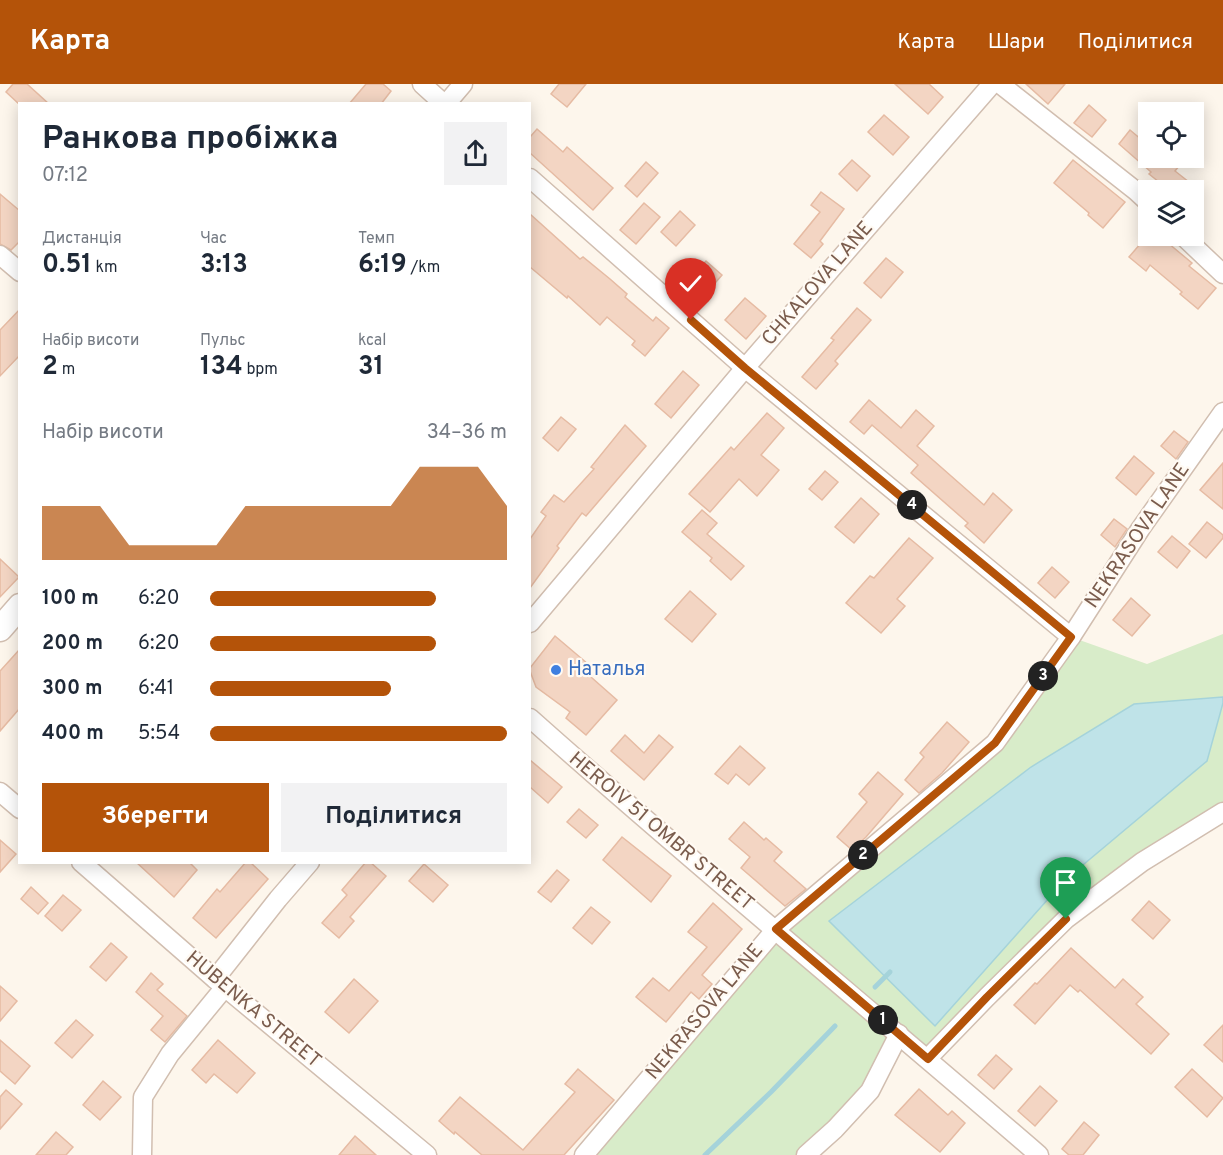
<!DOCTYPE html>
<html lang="uk">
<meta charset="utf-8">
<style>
body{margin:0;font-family:Overpass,sans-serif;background:#f2f2f3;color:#1f2937;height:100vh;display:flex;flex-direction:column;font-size:22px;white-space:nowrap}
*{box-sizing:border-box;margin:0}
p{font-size:20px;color:#747a83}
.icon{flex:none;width:33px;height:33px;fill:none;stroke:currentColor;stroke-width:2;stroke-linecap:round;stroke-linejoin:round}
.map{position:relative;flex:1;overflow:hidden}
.panel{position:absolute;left:18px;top:18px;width:513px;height:762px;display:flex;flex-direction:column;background:#fff;border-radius:0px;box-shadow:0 3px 15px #0003}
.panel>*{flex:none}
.controls{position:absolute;left:1138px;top:18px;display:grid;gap:12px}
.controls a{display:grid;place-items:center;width:66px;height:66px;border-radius:0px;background:#fff;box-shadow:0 3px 15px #0003;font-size:30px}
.pin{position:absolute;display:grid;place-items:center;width:51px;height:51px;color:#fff;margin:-62px -26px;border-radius:50% 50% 50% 0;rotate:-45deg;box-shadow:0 0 6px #0007}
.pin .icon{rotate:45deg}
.km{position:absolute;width:30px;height:30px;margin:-15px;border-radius:50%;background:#222;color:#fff;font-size:16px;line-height:30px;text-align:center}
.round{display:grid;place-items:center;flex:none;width:63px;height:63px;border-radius:0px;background:#f2f2f3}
.summary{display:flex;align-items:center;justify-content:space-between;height:102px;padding:0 24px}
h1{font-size:33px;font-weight:700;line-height:45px}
.figures{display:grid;grid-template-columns:repeat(3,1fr);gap:9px;height:102px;padding:6px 24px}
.figures div{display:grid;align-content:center}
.figures b{font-size:26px;font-weight:700}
.figures small{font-size:16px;font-weight:400}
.figures p{font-size:16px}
.chart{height:168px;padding:12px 24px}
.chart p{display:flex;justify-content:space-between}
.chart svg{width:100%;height:108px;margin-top:6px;fill:#b45309;opacity:.7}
.button{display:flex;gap:12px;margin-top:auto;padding:12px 24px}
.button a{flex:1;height:69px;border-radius:0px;background:#b45309;color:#fff;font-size:24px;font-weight:700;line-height:69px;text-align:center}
.button a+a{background:#f2f2f3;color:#1f2937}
ul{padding:0 24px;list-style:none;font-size:20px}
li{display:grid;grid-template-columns:96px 72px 1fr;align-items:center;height:45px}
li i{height:15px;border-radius:8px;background:#b45309}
header{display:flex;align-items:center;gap:36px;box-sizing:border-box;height:84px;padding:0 30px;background:#b45309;color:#fff}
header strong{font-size:28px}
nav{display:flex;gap:33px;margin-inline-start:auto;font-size:21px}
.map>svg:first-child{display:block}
</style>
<header>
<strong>Карта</strong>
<nav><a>Карта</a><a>Шари</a><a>Поділитися</a></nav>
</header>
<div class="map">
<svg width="1223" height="1071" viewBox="0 0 1223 1071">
<rect width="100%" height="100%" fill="#fdf6ec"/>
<path fill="#d8ecc9" d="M1223 550V728L1142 778 987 913 924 986 902 967 802 1071H583L776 845 995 659 1071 553 1147 580Z"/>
<path fill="#bfe3e8" stroke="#a5d3da" stroke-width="1.5" d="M1223 613V619L1207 677 1065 796 935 942 829 837 1031 683 1134 620Z"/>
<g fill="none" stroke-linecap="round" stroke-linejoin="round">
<g stroke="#a5d3da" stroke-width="5">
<path d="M875 903 890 888"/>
<path d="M705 1071 771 1008 835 942"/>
</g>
</g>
<g fill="#f3d5c3" stroke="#e6bba3" stroke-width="1.5">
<path d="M13 0H27L49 20H19L6 8Z"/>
<path d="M366 0H383L391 7 381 20H349Z"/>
<path d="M559 0H586L567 23 551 10Z"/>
<path d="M895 0H929L943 13 928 30Z"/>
<path d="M1026 0H1065L1048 20Z"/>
<path d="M1089 21 1106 36 1092 53 1074 39Z"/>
<path d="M884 31 909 53 893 71 868 48Z"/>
<path d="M537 45 563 68 567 63 613 104 593 126 530 69V53Z"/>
<path d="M1130 46 1149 62V74H1169L1179 82 1175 87 1199 106H1169L1149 90 1151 88 1119 60Z"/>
<path d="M852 76 870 92 857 107 839 90Z"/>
<path d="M1073 76 1125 118 1103 144 1088 131 1089 129 1054 99Z"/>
<path d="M646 78 658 89 637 113 625 102Z"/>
<path d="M821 108 844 125 820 157 823 160 811 174 794 160 820 128 811 121Z"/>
<path d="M0 110 20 127V157L11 166 0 160Z"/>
<path d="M644 119 660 133 636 160 620 146Z"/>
<path d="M680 127 695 141 676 162 661 148Z"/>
<path d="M530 130 580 175 583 173 610 195 627 210 625 213 653 237 656 233 669 244 645 272 632 261 635 257 607 233 600 241 568 212 567 214 530 183Z"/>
<path d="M1147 152H1162L1170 158 1168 159 1192 179 1189 182 1216 204 1198 225 1180 210 1182 208 1150 181 1146 187 1129 173Z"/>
<path d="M886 174 903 188 881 214 864 199Z"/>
<path d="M706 177 722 191 703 213 687 199Z"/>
<path d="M745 214 766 232 746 255 725 236Z"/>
<path d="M857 224 871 236 835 277 838 280 816 305 802 293 834 256 831 254Z"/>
<path d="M20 225V271L0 292V246Z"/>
<path d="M683 287 699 301 671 334 655 320Z"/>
<path d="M869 316 901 344 916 326 934 342 917 362 984 421 993 409 1012 426 984 459 965 442 968 439 911 389 918 381 872 341 864 350 850 338Z"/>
<path d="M767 329 784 344 761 371 779 386 757 412 739 395 710 428 689 410 731 363 734 366Z"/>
<path d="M561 333 576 345 558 367 543 354Z"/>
<path d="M625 341 646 362 586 432 582 429 557 462 559 464 530 504V455L546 432 541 428 554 411 564 418 594 385 591 383Z"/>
<path d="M1174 347 1188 358 1176 375 1161 362Z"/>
<path d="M1134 372 1154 389 1136 411 1116 394Z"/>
<path d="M1223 379V425L1200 406Z"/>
<path d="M825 387 838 398 822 416 809 405Z"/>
<path d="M861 414 879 430 854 459 835 443Z"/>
<path d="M702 426 717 439 707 450 744 482 731 496 710 477 712 474 682 448Z"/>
<path d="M1114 435 1127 445 1115 463 1101 451Z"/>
<path d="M1207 438 1223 451V454L1206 474 1189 460Z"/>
<path d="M1172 452 1190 467 1177 484 1158 468Z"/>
<path d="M909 454 933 474 897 515 905 522 881 549 846 519 870 492 874 494Z"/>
<path d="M0 475 19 493 0 513Z"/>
<path d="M1052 483 1069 498 1055 514 1038 499Z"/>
<path d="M690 507 716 530 692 558 665 535Z"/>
<path d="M1131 514 1150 531 1132 552 1113 536Z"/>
<path d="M555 552 588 580 583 586 617 616 586 651 566 634 570 628 536 603 530 587V584Z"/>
<path d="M20 565V624L0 647V587Z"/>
<path d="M947 638 969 658 942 689 919 709 905 696 924 673 920 669Z"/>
<path d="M625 651 644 669 659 651 673 663 644 696 611 667Z"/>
<path d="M740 662 765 684 749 701 736 690 728 700 715 690Z"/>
<path d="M530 676 562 703 548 719 530 703Z"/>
<path d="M878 688 903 710 866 753 852 766 837 753 867 718 859 710Z"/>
<path d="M579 725 598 741 586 754 567 738Z"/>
<path d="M744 738 764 756 766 754 782 768 774 777 806 805 785 822 741 784 750 773 729 755Z"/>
<path d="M622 753 671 792 651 818 603 776Z"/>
<path d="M0 756 16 770 0 788Z"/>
<path d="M136 778H189L197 786 174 813Z"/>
<path d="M246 778H250L268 795 216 854 193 834 217 805 220 808Z"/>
<path d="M366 778H370L386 792 350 833 354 837 339 854 322 839 347 811 342 806Z"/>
<path d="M424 780 448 801 433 818 409 797Z"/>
<path d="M557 786 569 796 551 818 538 808Z"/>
<path d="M31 803 48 819 38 830 21 815Z"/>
<path d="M63 811 81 826 62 847 45 832Z"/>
<path d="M1149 817 1170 836 1153 855 1132 836Z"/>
<path d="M713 819 742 845 702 891 712 900 699 915 691 908 666 938 636 913 653 894 669 907 707 863 688 848Z"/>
<path d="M591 823 610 838 592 860 573 844Z"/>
<path d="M111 859 127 873 106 897 90 883Z"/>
<path d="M1071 864 1115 904 1123 895 1143 913 1136 920 1169 950 1151 970 1080 906 1078 908 1070 901 1035 940 1014 921 1035 899 1037 900Z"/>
<path d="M151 889 163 900 157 906 187 932 165 958 151 946 163 932 136 908Z"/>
<path d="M354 895 378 917 349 949 325 928Z"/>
<path d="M0 902 17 917 0 937Z"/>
<path d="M76 936 93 951 72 974 55 959Z"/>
<path d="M1223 941V978L1204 961Z"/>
<path d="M0 956 30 982 15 1000 0 987Z"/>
<path d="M218 956 255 989 237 1009 214 990 206 999 192 986Z"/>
<path d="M996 971 1012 985 994 1005 978 991Z"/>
<path d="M578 985 614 1016 564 1071H482L455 1048 454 1050 439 1037 460 1013 523 1066 575 1008 565 1000Z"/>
<path d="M1192 985 1223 1014 1207 1033 1175 1003Z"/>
<path d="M103 997 121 1013 100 1036 83 1021Z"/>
<path d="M1040 1002 1057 1017 1035 1042 1018 1027Z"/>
<path d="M919 1005 948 1031 952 1027 965 1039 940 1068 895 1031Z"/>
<path d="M6 1006 22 1020 0 1045V1013Z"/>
<path d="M1084 1038 1099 1051 1083 1071H1069L1062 1065Z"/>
<path d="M56 1048 73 1063 66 1071H36Z"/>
<path d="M355 1052 376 1071H339Z"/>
</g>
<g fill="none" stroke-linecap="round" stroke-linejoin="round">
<defs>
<g id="minor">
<path d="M422 0 444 20"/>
<path d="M1000 0 1136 107 1149 119"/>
<path d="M446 20 463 0"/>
<path d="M530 94 745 284 1071 553"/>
<path d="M1183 152 1223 190"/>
<path d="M0 171 20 188"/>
<path d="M530 539 745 284 992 0"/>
<path d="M530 634C697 783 870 925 1039 1071"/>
<path d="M0 708 20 725"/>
<path d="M81 778 215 895 427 1071"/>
<path d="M215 895 278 815 310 778"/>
<path d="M928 974 987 913 1066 835 1142 778 1223 728"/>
<path d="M142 1071 143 1013 170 970 225 903"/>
<path d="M584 1071 776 845 995 659 1071 553 1141 444 1223 328"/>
<path d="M806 1071 835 1045 870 1007 899 950"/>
</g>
<path id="tertiary" d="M0 545 20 522"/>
</defs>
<use href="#minor" stroke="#d1beb0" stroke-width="21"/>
<use href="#tertiary" stroke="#d1beb0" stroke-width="27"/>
<use href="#minor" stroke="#fff" stroke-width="18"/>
<use href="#tertiary" stroke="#fff" stroke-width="24"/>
</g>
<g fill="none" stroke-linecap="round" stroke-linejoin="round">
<defs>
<path id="route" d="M691 236 745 284 1071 553 995 659 776 845 928 975 987 913 1066 835"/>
</defs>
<use href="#route" stroke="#fff" stroke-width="12"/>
<use href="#route" stroke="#b45309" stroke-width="8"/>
</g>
<circle fill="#3f7fe0" stroke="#fffaf3" stroke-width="2" cx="556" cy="586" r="6"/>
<g text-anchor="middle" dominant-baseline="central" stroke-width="4.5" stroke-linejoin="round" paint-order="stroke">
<g font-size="20" fill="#7a5c4d" stroke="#fffaf3">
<text transform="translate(818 200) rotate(-49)">CHKALOVA LANE</text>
<text transform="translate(1138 452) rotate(-56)">NEKRASOVA LANE</text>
<text transform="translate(661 748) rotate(40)">HEROIV 51 OMBR STREET</text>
<text transform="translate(253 926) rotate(40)">HUBENKA STREET</text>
<text transform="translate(705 928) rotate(-50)">NEKRASOVA LANE</text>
</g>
<g font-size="20" fill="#366cbe" stroke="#fffaf3" text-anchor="start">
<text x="568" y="586">Наталья</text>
</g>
</g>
</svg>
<div class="controls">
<a><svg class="icon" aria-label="locate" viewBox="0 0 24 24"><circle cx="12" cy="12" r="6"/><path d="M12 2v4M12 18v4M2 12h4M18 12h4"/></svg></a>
<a><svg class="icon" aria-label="layers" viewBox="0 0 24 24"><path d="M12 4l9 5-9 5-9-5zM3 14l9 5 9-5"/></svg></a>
</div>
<div class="pin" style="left:1066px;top:835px;background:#1e9e55"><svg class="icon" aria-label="arrive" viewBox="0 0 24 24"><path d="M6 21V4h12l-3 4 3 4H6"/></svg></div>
<div class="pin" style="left:691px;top:236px;background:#d93025"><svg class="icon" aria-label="check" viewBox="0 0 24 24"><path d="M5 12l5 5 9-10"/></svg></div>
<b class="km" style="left:883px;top:936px">1</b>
<b class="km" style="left:863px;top:771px">2</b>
<b class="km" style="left:1043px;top:592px">3</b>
<b class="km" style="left:912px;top:421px">4</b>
<section class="panel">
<div class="summary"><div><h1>Ранкова пробіжка</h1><p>07:12</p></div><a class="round"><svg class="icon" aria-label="share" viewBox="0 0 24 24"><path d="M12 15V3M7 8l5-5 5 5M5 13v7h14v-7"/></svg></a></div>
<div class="figures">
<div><p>Дистанція</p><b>0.51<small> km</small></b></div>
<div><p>Час</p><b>3:13</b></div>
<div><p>Темп</p><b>6:19<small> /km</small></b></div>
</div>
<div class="figures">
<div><p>Набір висоти</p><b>2<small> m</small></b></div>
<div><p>Пульс</p><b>134<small> bpm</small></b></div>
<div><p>kcal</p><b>31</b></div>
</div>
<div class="chart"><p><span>Набір висоти</span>34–36 m</p>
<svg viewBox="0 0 160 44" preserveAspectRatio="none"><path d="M0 44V22L10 22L20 22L30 38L40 38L50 38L60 38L70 22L80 22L90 22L100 22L110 22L120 22L130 6L140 6L150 6L160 22V44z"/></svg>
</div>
<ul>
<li><b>100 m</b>6:20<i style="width:76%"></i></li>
<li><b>200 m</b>6:20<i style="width:76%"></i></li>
<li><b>300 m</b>6:41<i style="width:61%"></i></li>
<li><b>400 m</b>5:54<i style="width:100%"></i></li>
</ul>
<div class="button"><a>Зберегти</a><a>Поділитися</a></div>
</section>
</div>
